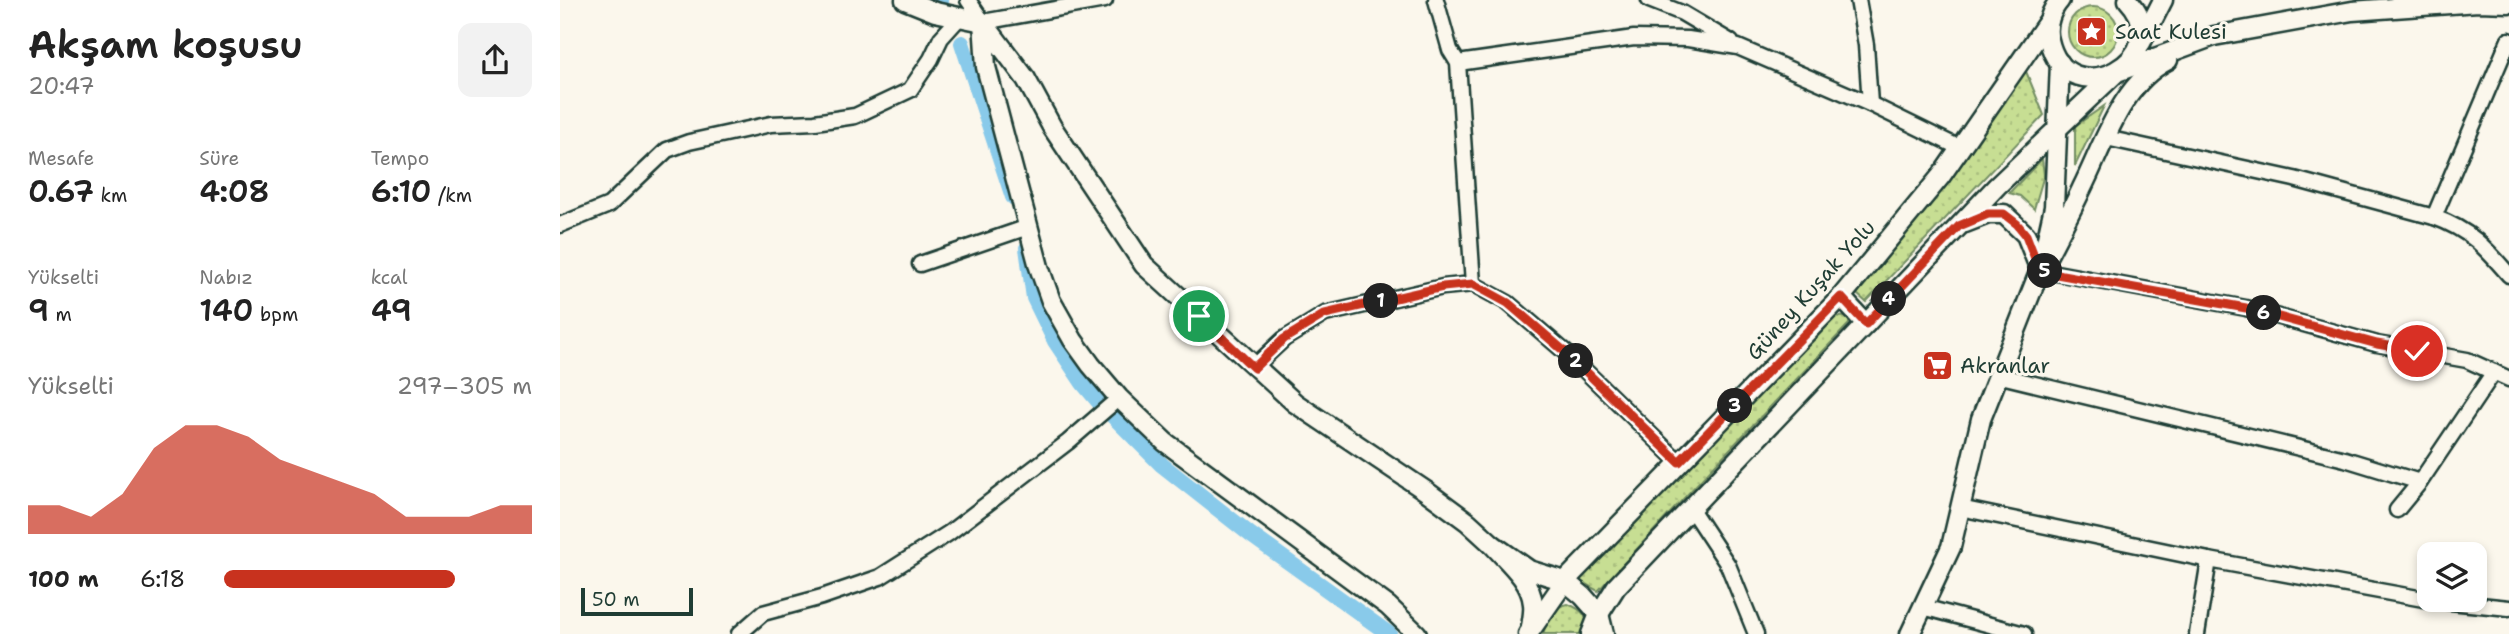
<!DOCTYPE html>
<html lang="tr">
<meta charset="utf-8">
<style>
body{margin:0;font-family:"Shantell Sans",sans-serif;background:#f2f2f2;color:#222;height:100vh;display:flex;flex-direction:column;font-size:26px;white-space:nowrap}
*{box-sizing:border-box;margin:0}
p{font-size:23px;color:#767676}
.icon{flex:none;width:38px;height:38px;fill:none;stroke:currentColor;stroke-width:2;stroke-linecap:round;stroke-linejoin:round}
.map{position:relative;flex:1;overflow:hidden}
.panel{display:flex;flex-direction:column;background:#fff;width:560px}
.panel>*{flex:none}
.fabs{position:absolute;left:1857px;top:542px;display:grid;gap:14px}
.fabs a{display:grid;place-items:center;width:70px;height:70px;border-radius:14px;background:#fff;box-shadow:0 4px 10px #0003;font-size:35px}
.scale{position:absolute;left:21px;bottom:18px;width:112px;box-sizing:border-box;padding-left:7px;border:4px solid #1f3d34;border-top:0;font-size:19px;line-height:24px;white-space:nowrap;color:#1f3d34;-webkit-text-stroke:5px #fbf7ec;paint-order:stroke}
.pin{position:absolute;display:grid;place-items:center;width:60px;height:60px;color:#fff;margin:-30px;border:4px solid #fff;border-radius:50%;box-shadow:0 2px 7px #0007}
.km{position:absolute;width:35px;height:35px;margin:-18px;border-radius:50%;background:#222;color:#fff;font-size:19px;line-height:35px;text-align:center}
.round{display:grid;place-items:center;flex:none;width:74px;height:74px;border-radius:14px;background:#f2f2f2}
.head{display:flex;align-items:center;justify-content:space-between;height:119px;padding:0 28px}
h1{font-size:38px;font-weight:600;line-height:52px}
.stats{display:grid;grid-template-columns:repeat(3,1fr);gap:10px;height:119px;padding:7px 28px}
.stats div{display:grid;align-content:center}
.stats b{font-size:30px;font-weight:600}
.stats small{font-size:19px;font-weight:400}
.stats p{font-size:19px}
.chart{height:196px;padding:14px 28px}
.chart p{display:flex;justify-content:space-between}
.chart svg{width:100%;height:126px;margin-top:7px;fill:#c8321e;opacity:.7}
ul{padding:0 28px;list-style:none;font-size:23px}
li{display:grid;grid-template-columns:112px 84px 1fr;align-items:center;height:52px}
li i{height:18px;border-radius:9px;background:#c8321e}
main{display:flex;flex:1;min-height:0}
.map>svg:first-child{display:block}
</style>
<main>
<section class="panel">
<div class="head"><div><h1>Akşam koşusu</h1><p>20:47</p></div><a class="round"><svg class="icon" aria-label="share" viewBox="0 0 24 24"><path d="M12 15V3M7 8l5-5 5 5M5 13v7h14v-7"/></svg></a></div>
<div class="stats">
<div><p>Mesafe</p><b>0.67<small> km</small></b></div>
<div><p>Süre</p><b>4:08</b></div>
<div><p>Tempo</p><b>6:10<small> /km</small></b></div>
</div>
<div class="stats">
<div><p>Yükselti</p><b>9<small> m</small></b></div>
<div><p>Nabız</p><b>140<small> bpm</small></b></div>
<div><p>kcal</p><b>49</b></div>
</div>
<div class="chart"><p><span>Yükselti</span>297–305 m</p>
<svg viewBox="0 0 160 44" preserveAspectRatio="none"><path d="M0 44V34L10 34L20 38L30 30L40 14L50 6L60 6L70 10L80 18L90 22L100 26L110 30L120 38L130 38L140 38L150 34L160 34V44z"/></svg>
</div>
<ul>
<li><b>100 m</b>6:18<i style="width:75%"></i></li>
</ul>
</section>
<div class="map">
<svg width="1949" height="634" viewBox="0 0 1949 634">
<defs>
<pattern id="grass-dots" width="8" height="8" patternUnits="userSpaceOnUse" patternTransform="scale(1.75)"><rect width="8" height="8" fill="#c7de93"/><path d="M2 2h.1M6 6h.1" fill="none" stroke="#aabf7f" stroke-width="1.8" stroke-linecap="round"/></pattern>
</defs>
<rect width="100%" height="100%" fill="#fbf7ec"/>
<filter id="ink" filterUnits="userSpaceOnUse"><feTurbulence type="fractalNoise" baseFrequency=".0143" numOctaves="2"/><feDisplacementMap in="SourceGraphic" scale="14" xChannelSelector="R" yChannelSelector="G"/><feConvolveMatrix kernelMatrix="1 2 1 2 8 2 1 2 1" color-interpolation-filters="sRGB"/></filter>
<g filter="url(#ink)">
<g fill="url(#grass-dots)" stroke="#738e64" stroke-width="2">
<circle cx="1533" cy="32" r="25"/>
<path d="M1465 69 1484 115 1306 302 1297 294Z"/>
<path d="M1544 106 1515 166V126Z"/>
<path d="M1482 159 1484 175 1474 209 1460 196 1449 193Z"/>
<path d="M1272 316 1285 317 1289 320V324L1151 469 1038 591 1018 580Z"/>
<path d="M1008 604C1024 610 1029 618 1029 634H983C988 619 990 607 1008 604Z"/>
</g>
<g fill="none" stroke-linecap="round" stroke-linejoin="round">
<g stroke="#89caea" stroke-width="16">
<path d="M380 0 381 2"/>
<path d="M402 43 453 197"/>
<path d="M467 248 474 298 495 341 523 383 539 402 602 465 691 535 829 634"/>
</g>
<defs>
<g id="minor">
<path d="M408 0 423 22 545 0"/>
<path d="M876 0 890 50 898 63 913 284"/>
<path d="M1089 0 1122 13 1171 42"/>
<path d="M1298 0 1306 45 1310 104"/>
<path d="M898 63 1074 38 1128 39 1178 47 1310 104 1400 148"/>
<path d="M1546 138 1734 179 1874 217C1910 230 1925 247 1949 275"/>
<path d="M1874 217 1949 40"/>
<path d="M0 225 49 205 107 150 129 142 211 124 255 122 295 116 350 90 371 59 381 38 400 17"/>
<path d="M360 264 468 227"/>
<path d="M1480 270 1686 308 1817 344 1907 360 1949 379"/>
<path d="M694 367 724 339 765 314 883 287 913 284 948 303 1011 357 1119 462"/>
<path d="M1437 375 1785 459 1860 482"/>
<path d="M1400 508 1649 560 1869 600"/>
<path d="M1131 509 1168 565 1196 634"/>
<path d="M1837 510 1860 482 1934 372"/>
<path d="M1871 600 1949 608"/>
<path d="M1363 607 1464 634"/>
<path d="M179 634 203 613 262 597 320 577 389 533 508 442 559 398"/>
<path d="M1637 634 1649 560"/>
</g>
<g id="major">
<path d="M345 0 375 12 423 22 466 79 492 127 584 265 735 403 866 491 908 522 932 544"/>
<path d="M1500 0C1491 10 1485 26 1489 40 1507 120 1621 56 1568 0"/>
<path d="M423 22 426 67 479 267 491 301 513 340 531 365 559 398 605 442 828 606 857 634"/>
<path d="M1581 43 1603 0"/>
<path d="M1500 63 1494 207 1480 270C1494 243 1509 216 1522 188 1544 144 1561 84 1608 60"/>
<path d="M1281 297 1306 324"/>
<path d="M971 627C972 620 974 611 973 604 971 580 947 561 932 544L969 570 1005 581 1023 596 1039 614 1044 634"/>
<path d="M968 634 1005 581 1281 297 1381 176 1489 20"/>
<path d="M1031 634 1039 614 1056 587 1437 186 1557 72 1654 36 1792 11 1918 2 1949 3"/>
<path d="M1350 634 1391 547 1421 419 1480 270 1466 235 1444 214H1428L1405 223"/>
</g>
</defs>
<use href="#minor" stroke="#1f3d34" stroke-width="19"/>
<use href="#major" stroke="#1f3d34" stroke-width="23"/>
<use href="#minor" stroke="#fbf7ec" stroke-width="14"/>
<use href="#major" stroke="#fbf7ec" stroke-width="18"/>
</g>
</g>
<g fill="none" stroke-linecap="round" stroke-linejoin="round" filter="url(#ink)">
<defs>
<path id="route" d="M639 316 694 368 724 339 765 314 883 287 913 284 948 303 1011 357 1119 462 1281 297 1306 324 1399 226 1428 214H1444L1457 224 1466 235 1480 271 1686 308 1817 344 1857 351"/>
</defs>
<use href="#route" stroke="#fff" stroke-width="14"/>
<use href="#route" stroke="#c8321e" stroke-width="9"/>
</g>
<defs>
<symbol id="sight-square" viewBox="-11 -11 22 22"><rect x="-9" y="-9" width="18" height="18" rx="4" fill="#c8321e" stroke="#fbf7ec"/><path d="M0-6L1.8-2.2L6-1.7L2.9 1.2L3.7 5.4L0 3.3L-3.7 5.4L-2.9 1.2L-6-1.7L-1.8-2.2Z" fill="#fff"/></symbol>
<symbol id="supermarket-square" viewBox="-11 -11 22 22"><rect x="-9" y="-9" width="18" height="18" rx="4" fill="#c8321e" stroke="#fbf7ec"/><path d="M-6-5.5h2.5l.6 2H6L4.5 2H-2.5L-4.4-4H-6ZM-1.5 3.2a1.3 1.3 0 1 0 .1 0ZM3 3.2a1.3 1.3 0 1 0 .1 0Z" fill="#fff"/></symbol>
</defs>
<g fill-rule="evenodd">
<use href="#sight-square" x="1514" y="14" width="35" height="35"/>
<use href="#supermarket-square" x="1360" y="348" width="35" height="35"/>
</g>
<g text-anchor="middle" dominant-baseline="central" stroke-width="6" stroke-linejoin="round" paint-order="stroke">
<g font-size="21" fill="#1f3d34" stroke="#fbf7ec" text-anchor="start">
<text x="1555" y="32">Saat Kulesi</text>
<text x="1400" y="366">Akranlar</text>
</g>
<g font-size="21" fill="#1f3d34" stroke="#fbf7ec">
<text transform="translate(1251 290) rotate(-48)">Güney Kuşak Yolu</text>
</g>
</g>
</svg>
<div class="fabs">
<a><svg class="icon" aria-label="layers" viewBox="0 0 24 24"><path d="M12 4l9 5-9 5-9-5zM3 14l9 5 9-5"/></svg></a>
</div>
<div class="scale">50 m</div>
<div class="pin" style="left:639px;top:316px;background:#1e9e55"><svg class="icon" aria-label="arrive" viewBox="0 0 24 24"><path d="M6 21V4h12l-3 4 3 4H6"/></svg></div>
<div class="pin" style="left:1857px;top:351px;background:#d93025"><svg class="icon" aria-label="check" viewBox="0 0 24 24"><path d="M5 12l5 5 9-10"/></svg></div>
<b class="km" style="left:821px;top:301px">1</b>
<b class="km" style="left:1016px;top:361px">2</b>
<b class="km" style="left:1175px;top:406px">3</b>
<b class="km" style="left:1329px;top:299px">4</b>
<b class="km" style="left:1485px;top:271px">5</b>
<b class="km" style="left:1704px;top:313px">6</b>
</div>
</main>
